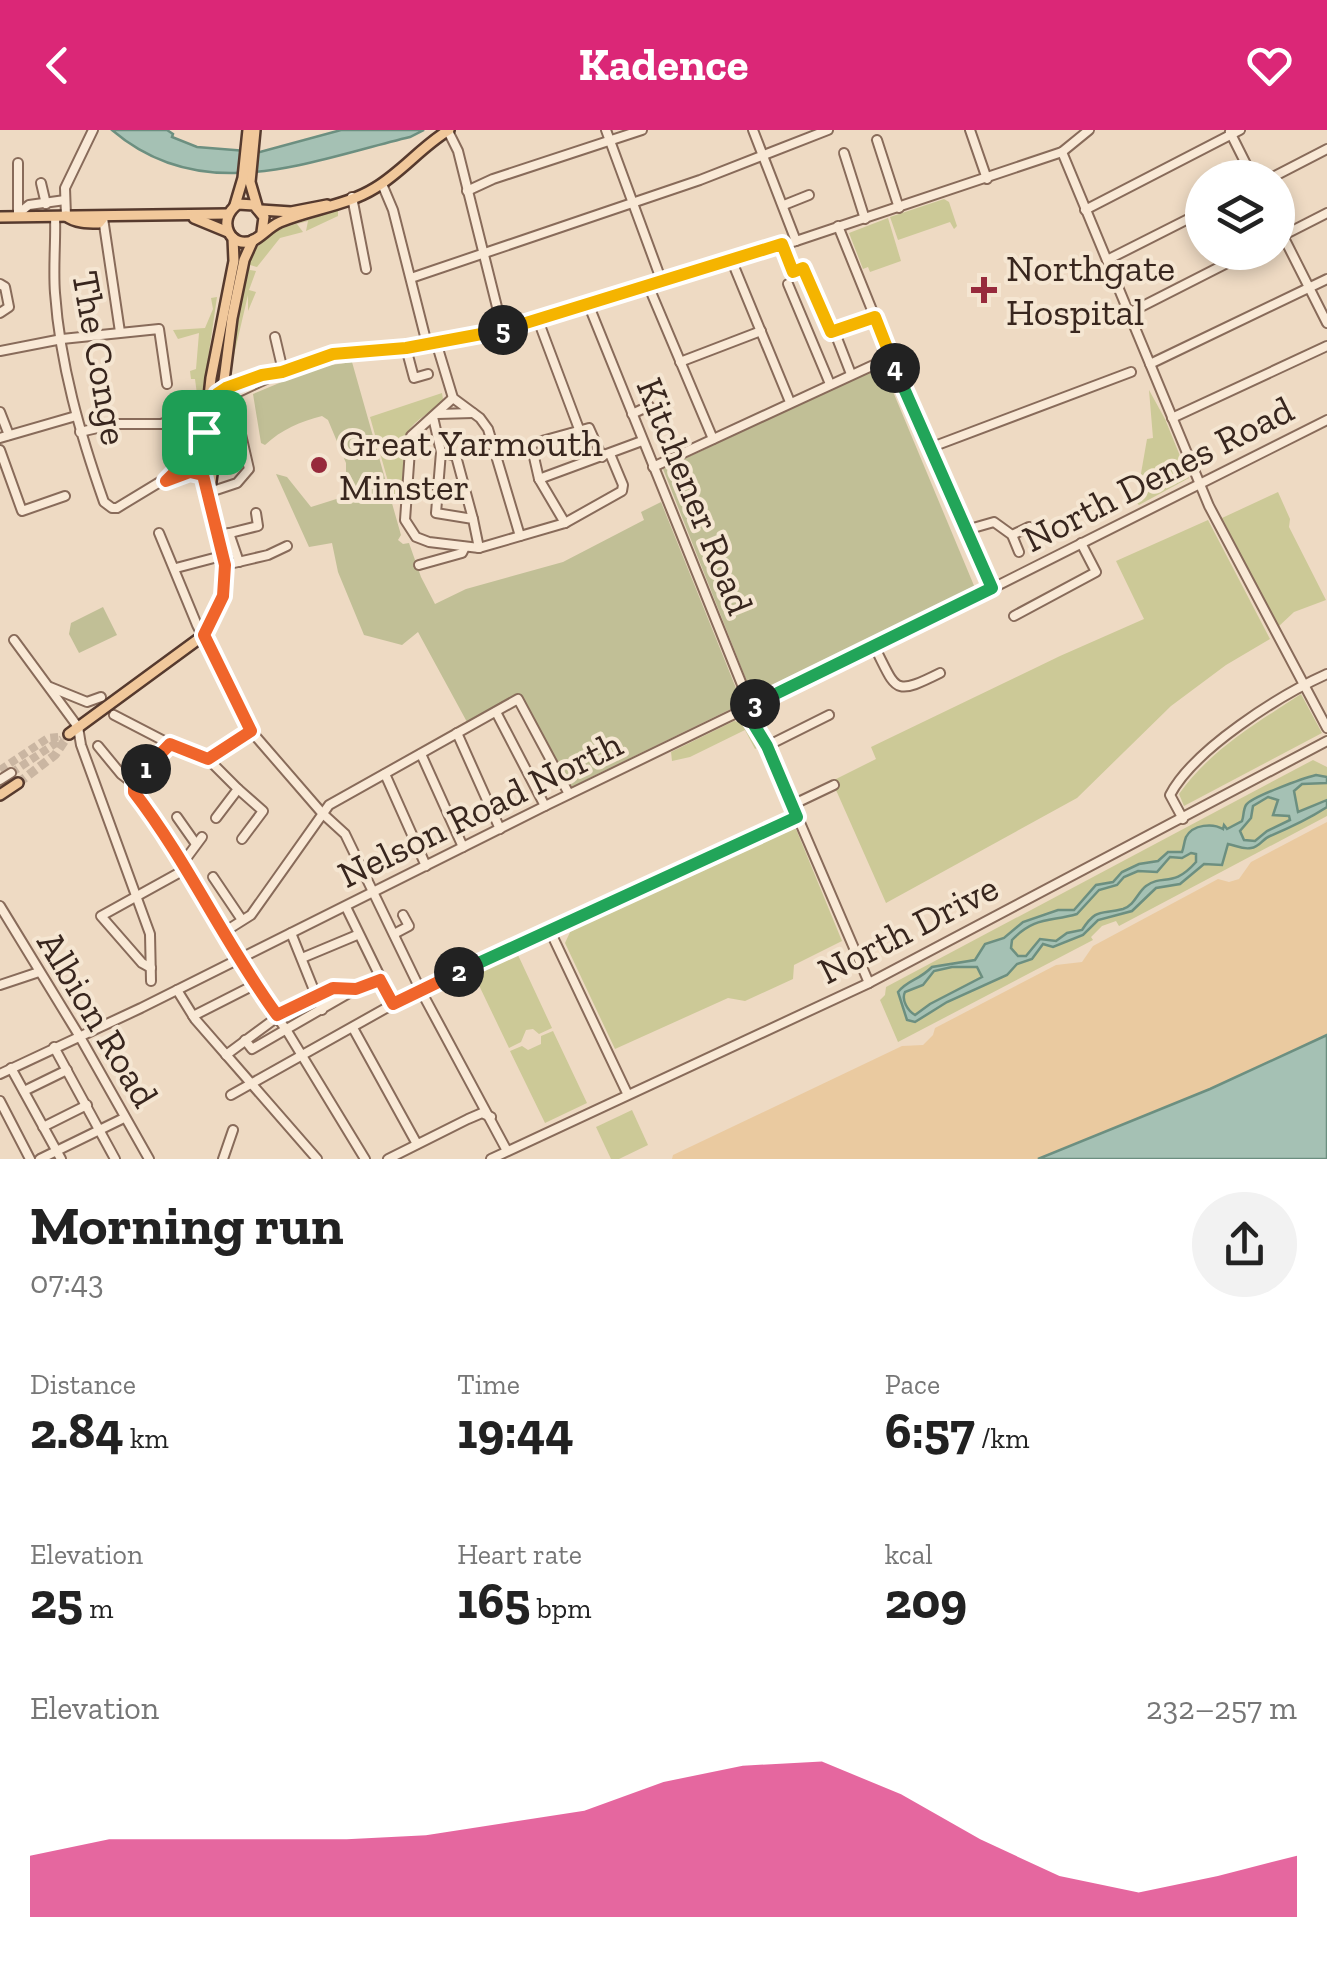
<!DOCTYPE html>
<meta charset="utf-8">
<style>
body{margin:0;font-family:"Zilla Slab",serif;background:#f2f2f2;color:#222;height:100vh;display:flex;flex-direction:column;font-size:38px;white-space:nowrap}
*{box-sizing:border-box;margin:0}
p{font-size:32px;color:#767676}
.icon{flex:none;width:55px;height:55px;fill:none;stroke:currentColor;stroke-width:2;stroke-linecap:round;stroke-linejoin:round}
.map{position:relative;height:1029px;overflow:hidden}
.details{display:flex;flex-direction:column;background:#fff;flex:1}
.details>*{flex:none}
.fabs{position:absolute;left:1185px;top:30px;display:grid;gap:20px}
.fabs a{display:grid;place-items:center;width:110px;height:110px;border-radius:50%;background:#fff;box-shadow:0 5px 15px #0003;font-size:50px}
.pin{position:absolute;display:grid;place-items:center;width:85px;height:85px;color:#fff;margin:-42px;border-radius:20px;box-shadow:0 5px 15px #0006}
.km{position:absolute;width:50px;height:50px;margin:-25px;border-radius:50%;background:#222;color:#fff;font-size:28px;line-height:50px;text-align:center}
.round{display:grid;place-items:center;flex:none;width:105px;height:105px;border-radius:52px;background:#f2f2f2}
.head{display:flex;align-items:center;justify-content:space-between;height:170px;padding:0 30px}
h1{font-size:55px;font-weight:800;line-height:75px}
.stats{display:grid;grid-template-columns:repeat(3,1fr);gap:15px;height:170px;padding:10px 30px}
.stats div{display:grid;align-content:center}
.stats b{font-size:50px;font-weight:800}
.stats small{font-size:28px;font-weight:400}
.stats p{font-size:28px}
.chart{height:280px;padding:20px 30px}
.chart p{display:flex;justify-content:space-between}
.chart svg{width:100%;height:180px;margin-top:10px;fill:#db2777;opacity:.7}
header{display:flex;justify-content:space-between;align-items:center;height:130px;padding:0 30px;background:#db2777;color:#fff;font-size:45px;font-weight:800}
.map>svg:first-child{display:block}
</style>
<header><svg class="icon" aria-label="back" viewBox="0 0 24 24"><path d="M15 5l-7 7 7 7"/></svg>Kadence<svg class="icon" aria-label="heart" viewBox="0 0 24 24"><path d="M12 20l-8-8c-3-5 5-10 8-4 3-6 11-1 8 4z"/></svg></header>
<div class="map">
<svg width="1327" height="1029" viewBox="0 0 1327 1029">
<rect width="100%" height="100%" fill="#eedac3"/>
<g fill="#ccc997">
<path d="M944 69 949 72 957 96 954 99 950 92 898 110 890 87Z"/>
<path d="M338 80V86L306 101 308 91 297 94 303 102 280 108 257 137 250 135V140L256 141 249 160 256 162 248 181V165L230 242 231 207 245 135 251 122 277 100Z"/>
<path d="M888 88 901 131 870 142 868 137 863 139 849 103Z"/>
<path d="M217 167 201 277 167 286 163 274H167L169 283 198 272 195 249H191L190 241 196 239 199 203 178 209 173 200 205 198 213 179 211 168Z"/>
<path d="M1149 260 1165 289 1189 348 1139 375 1136 372 1147 309 1153 308Z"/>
<path d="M442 263 443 269C432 283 416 288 407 303L400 374 394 373 370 287Z"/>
<path d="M1278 362 1290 389 1289 397 1326 470 1294 482 1278 497 1222 388Z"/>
<path d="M1208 390 1270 509 1226 535 1171 576 1077 668 886 773 832 651 876 629 871 617 1060 526 1144 489 1116 431Z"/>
<path d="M1301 564 1322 603 1184 676 1179 664C1210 620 1257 593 1301 564Z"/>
<path d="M734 591 739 592 761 616 755 619 745 600 690 627 672 631 671 622Z"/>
<path d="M1313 630 1327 637V686L1119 796 1116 791 1102 796 1091 807 1093 810 898 912 880 870 885 865 886 857Z"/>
<path d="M792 697 796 699 842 811 794 835 793 849 745 871 728 868 615 919 565 813 571 800Z"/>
<path d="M518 825 552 898 539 904 533 899 526 900 521 912 509 918 474 845Z"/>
<path d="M553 901 587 973 545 993 510 921 522 916 528 920 541 914V906Z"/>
<path d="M632 980 648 1015 619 1029H611L596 997Z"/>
</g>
<path fill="#eacaa0" d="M1327 692V960L1198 1029H672L673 1025 902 916 923 915 933 905 935 898 1056 835 1082 832 1093 816 1218 749 1229 752 1239 749 1251 732Z"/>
<g fill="#c1bf96">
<path d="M352 232 401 405 398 410 403 414 409 413 421 447 435 474 466 459 563 432 644 390 641 382 661 372 740 568 739 575 569 658 518 564 467 592 418 502 402 515 364 505 338 442 332 413 309 417 276 344 287 347 311 377 346 366V333L328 290 322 286C300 292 282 299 265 315L261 313 253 264 318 237Z"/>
<path d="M877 238 884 240 975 458 755 565 751 562 663 339Z"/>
<path d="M103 477 117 505 79 523 69 504 71 493Z"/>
</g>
<g fill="#a5c1b4" stroke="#6c8f80" stroke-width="2.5" fill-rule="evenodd">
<path d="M112 0H167L173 4 172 7 197 17 260 22 341 0H424L410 7C309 31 203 78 112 0Z"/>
<path d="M1316 645 1327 647V653L1302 654 1294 661 1298 682 1327 670V677C1310 688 1289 698 1270 706 1262 709 1260 717 1251 718 1243 720 1235 715 1228 714L1222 735 1204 734 1180 754 1156 758 1132 781 1098 790 1083 805 1053 817 1043 814 1032 829 1017 834 1007 845 947 872 915 892 907 890 898 862C909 849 918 851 932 837L975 830 985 814 1004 808 1023 792 1058 780H1074L1096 755 1113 752 1122 742 1139 734 1158 731 1168 722H1182C1184 717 1184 712 1186 707 1193 694 1213 693 1223 699L1224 695 1227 699 1242 691C1244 686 1243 680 1246 675 1251 667 1304 648 1316 645ZM1268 667 1278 670 1273 685 1289 686 1290 690 1267 701 1255 711 1244 710 1240 701 1251 688 1253 676ZM1191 723 1196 724V732C1172 759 1164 743 1146 756 1137 763 1135 775 1123 779 1101 785 1097 777 1082 800L1067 803 1056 811 1040 809 1026 826H1018L1011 818 1012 810C1035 786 1051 792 1077 784L1099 760 1117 755 1124 747 1138 741 1157 742 1170 727 1182 728ZM952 837H977L982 847 930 874 915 885C908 881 901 870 905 862L923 855 934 841Z"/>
<path d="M1327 905V1029H1038L1210 959Z"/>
</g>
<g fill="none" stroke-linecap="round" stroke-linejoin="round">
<g stroke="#cab6a2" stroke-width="8" stroke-dasharray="8 4" stroke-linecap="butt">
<path d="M0 640 48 608 66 606"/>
<path d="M11 643 62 609"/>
</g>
<path stroke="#cab6a2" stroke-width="9" stroke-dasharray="9 4.5" stroke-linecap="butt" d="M18 653 55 625 69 604"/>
<defs>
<g id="minor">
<path d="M606 0 662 152"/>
<path d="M753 0 796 111"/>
<path d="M970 0 987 49"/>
<path d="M448 1 458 21 503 201"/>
<path d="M1230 2 1253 48"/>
<path d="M877 10 899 78"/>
<path d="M1062 22 1209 376 1327 598"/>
<path d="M844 23 865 89"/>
<path d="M18 33V84"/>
<path d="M1271 48 1327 19"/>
<path d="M41 53 46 74"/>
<path d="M382 54 393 80 427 214"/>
<path d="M467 61 493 49 642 0"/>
<path d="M352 67 366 139"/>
<path d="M784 75 809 65"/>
<path d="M1085 80 1240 0"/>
<path d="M19 83 29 75 65 70"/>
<path d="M55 86C56 111 53 137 55 163 60 234 80 304 104 372L112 378H117L178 341 204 302"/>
<path d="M66 86 65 58 93 0"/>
<path d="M103 88 120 202"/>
<path d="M838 96 891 227 991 458"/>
<path d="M1278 96 1327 193"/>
<path d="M1282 106 1327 83"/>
<path d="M782 114 793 142 803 138 831 202 835 203 851 244"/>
<path d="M731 129 790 272"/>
<path d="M1107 130 1202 82"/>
<path d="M411 148 700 50 828 0"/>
<path d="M0 154 5 157 9 177 0 183"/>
<path d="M788 154 830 254"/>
<path d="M648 155 713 309"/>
<path d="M589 176 751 577"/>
<path d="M1129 183 1249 122"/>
<path d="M538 190 579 299"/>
<path d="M835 203 875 187"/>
<path d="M275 207 283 241"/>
<path d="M436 212 453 268 480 288 488 299 520 406"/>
<path d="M406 218 414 248 428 244"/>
<path d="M0 221 62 209 159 199 167 254"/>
<path d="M680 232 761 201"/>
<path d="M1150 234 1327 149"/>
<path d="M222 260 273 241 282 242"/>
<path d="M453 268 411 306 405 390 416 407 429 412 479 418 565 393 622 361 623 355 610 324"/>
<path d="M220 276 230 266 283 241 333 223 406 218 503 201 796 111 1062 22 1089 0"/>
<path d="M0 282 9 305"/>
<path d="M437 284 473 283"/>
<path d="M632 284 649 276"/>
<path d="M433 287 441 322 436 383 473 389 479 418"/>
<path d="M1172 288 1327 216"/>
<path d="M80 302 115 294H161L198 282"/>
<path d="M0 308 76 286"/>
<path d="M932 317 1131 242"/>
<path d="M0 320 22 381 65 366"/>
<path d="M441 322 456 326 473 389"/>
<path d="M653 337 891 227"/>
<path d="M175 347 190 342 204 346"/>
<path d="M539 349 642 311"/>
<path d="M210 362 237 353 249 339 237 287"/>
<path d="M565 393 539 349 531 314 589 298 602 327"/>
<path d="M966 400 994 392 1012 405 1019 422"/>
<path d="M159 403 197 495 251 601 322 683 345 704 420 859 506 1019"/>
<path d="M229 403 239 432"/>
<path d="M1012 405 1029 397"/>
<path d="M218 406 258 396 256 383"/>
<path d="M225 435 268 425 287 416"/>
<path d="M419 435 462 423 465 417"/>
<path d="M176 438 214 428"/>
<path d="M1014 486 1096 442 1081 413"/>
<path d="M14 510 78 597 81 615 150 804 151 851"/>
<path d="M874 516C897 560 892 567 940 543"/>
<path d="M50 557 87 572 101 567"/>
<path d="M745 580 767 616 869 853"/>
<path d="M496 582 545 676"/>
<path d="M114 585 170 614 208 629 238 659 216 688"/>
<path d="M457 603 500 699"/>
<path d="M98 616 121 644 134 654V663L169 712 250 849 287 901 365 1029"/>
<path d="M767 616 829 585"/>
<path d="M421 624 463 717"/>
<path d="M208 629 251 601"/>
<path d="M385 644 426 736"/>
<path d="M0 650 11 643"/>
<path d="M134 654 170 614"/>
<path d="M238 659 263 681 242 709"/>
<path d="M792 675 834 655"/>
<path d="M177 687 196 714"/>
<path d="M1183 689 1170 665C1194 619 1280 565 1327 544"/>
<path d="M182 734 202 707"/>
<path d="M213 747 242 790"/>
<path d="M0 776 80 907 149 1029"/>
<path d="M346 777 393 873"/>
<path d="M224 802 251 785 329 675 518 569 569 664"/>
<path d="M291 803 322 880"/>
<path d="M551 803 627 963"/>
<path d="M394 804 409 796 403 785"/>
<path d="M302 828 357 805"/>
<path d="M151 838 142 833 101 786 186 739"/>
<path d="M0 855 39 842"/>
<path d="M177 860 195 889 317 1029"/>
<path d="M193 886 254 855"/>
<path d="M353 898 417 1014"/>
<path d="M245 910 252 919 356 859"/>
<path d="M54 917 115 1029"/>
<path d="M226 925 295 874 333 858 356 859 380 850"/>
<path d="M11 938 61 1029"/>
<path d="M0 944 141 878 545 676 961 474 1327 290"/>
<path d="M24 961 67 940"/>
<path d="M231 965 420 859 553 801 797 687"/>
<path d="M0 971 30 1029"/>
<path d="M43 997 87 975"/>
<path d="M40 1029 124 988"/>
<path d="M223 1029 233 1000"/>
<path d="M388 1029 468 989 482 983 491 987"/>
<path d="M491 1029 869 853 1327 611"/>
</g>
<g id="major">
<path d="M255 0 250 52 257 76"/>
<path d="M235 75 243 48 248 0"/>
<path d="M261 80 291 82 327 75"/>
<path d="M66 86C76 93 86 93 99 93L103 88"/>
<path d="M0 87 228 84"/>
<path d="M194 88 228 102"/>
<path d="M262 102 264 87 254 75 238 74C215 90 231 121 254 110 263 105 269 97 280 92 310 79 346 76 375 58 402 42 422 16 449 0"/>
<path d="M209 367 232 188 244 130 253 110"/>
<path d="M69 604 204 505 223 466 225 435 203 353 202 332 211 248 234 131 233 108"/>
<path d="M0 665 18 653"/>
</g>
</defs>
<use href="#minor" stroke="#886b5a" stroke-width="12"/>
<use href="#major" stroke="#563a2e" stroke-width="14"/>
<use href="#minor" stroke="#f9e9d6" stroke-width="8"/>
<use href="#major" stroke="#f1c89b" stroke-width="9"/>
</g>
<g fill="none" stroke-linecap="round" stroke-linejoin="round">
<defs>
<path id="split-1" d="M146 639 170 614 208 629 251 601 204 505 223 466 225 435 203 345 190 342 166 351 187 330 204 302"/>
<path id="split-2" d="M146 639 134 654V662C188 732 225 814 277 885L333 858 356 859 380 850 393 874 459 842"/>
<path id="split-3" d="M459 842 797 687 767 616 745 580 755 574"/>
<path id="split-4" d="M755 574 992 458 895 238"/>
<path id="split-5" d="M503 200 782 114 793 142 803 138 831 202 875 187 895 238"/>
<path id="split-6" d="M204 302 210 297 217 264 226 258 262 245 282 242 333 224 406 218 503 200"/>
</defs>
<use href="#split-1" stroke="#fff" stroke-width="20"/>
<use href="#split-2" stroke="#fff" stroke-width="20"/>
<use href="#split-3" stroke="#fff" stroke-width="20"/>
<use href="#split-4" stroke="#fff" stroke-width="20"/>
<use href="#split-5" stroke="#fff" stroke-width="20"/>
<use href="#split-6" stroke="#fff" stroke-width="20"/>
<use href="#split-1" stroke="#f0652b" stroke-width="12"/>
<use href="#split-2" stroke="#f0652b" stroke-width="12"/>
<use href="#split-3" stroke="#22a559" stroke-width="12"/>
<use href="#split-4" stroke="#22a559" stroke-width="12"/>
<use href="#split-5" stroke="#f5b400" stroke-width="12"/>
<use href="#split-6" stroke="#f5b400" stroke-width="12"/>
</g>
<g fill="#972a3c" stroke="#f5e6d2" stroke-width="4">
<path d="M979 145h10v10h10v10h-10v10h-10v-10h-10v-10h10z"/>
<circle cx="319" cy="335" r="10"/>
</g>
<g text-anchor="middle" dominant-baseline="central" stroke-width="8" stroke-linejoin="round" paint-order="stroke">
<g font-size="38" fill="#38261e" stroke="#f5e6d2" text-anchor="start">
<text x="1006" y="138">Northgate<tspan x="1006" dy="44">Hospital</tspan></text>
<text x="339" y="313">Great Yarmouth<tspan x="339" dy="44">Minster</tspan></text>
</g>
<g font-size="38" fill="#38261e" stroke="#f5e6d2">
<text transform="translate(100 228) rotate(80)">The Conge</text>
<text transform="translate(1158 344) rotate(-27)">North Denes Road</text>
<text transform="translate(695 366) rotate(68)">Kitchener Road</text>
<text transform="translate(480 679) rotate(-26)">Nelson Road North</text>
<text transform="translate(908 799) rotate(-27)">North Drive</text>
<text transform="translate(98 889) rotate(59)">Albion Road</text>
</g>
</g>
</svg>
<div class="fabs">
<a><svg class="icon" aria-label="layers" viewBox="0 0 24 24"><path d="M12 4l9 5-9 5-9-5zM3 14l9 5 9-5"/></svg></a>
</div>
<div class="pin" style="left:204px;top:302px;background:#1e9e55"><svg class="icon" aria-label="arrive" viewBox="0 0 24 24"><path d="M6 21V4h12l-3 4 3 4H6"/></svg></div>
<b class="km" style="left:146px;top:639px">1</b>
<b class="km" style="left:459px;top:842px">2</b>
<b class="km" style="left:755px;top:574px">3</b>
<b class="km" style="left:895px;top:238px">4</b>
<b class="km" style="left:503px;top:200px">5</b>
</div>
<section class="details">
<div class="head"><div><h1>Morning run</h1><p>07:43</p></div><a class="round"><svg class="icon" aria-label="share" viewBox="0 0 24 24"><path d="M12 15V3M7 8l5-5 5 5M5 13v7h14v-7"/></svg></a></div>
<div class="stats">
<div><p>Distance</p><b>2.84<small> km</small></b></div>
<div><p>Time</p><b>19:44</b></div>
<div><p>Pace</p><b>6:57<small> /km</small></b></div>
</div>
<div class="stats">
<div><p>Elevation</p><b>25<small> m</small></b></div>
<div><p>Heart rate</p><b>165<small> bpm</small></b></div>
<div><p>kcal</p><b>209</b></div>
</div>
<div class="chart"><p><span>Elevation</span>232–257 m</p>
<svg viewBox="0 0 160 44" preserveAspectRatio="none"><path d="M0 44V29L10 25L20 25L30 25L40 25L50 24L60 21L70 18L80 11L90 7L100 6L110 14L120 25L130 34L140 38L150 34L160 29V44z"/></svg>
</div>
</section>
